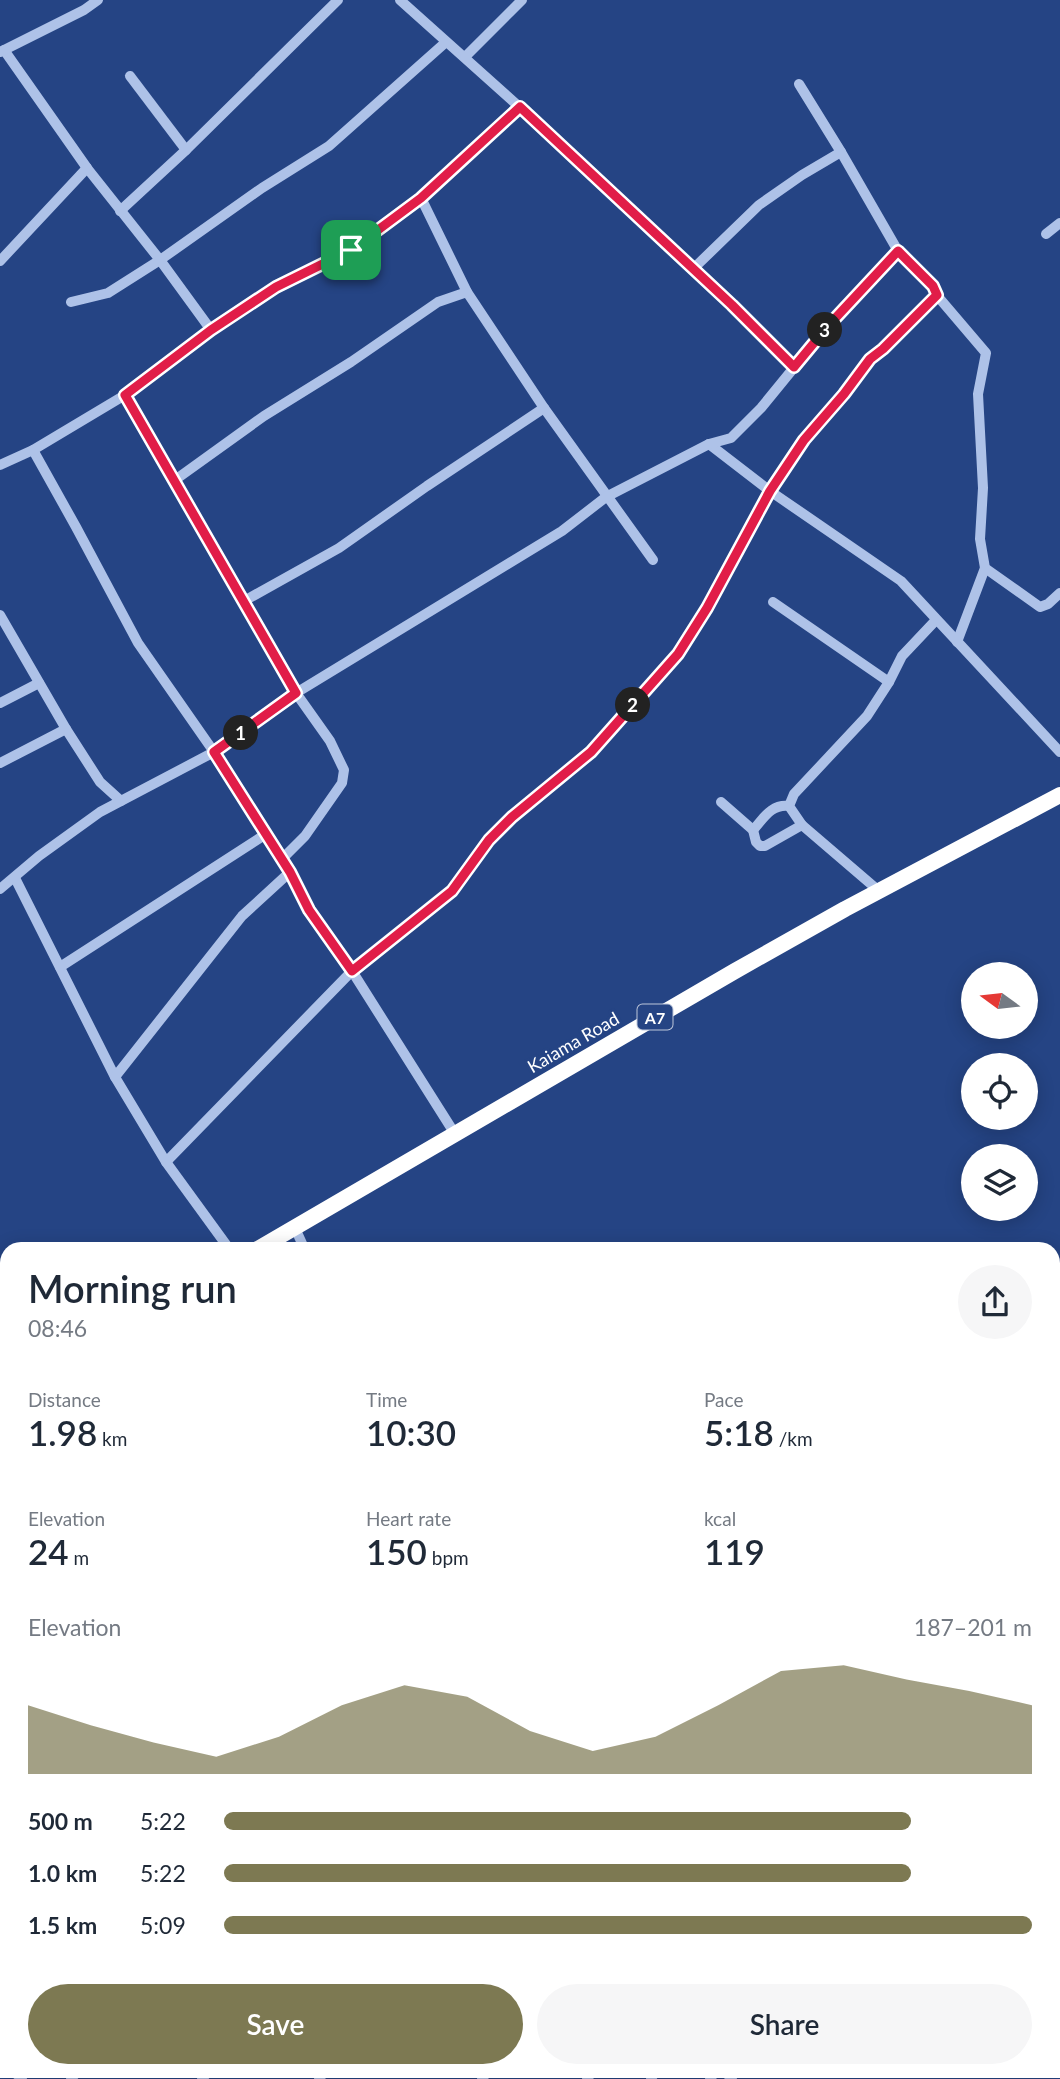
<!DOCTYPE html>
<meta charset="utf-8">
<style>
body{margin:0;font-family:Lato,sans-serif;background:#f6f6f7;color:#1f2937;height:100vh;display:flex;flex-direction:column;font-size:26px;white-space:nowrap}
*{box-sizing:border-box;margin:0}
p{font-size:23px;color:#747a83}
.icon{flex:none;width:38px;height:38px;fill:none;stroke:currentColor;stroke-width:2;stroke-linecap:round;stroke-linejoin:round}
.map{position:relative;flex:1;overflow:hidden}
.side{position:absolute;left:0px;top:1242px;width:1060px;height:836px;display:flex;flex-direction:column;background:#fff;border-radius:21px 21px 0 0;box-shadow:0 4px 18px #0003}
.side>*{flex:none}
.needle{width:46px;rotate:285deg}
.tools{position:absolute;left:961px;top:962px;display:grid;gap:14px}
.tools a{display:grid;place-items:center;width:77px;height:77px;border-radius:50%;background:#fff;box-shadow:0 4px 18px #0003;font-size:35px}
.pin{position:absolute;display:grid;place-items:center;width:60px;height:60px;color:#fff;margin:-30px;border-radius:14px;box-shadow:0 4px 10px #0006}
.km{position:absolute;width:35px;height:35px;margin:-18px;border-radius:50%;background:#222;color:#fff;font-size:19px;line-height:35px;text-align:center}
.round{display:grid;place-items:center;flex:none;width:74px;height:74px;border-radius:37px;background:#f6f6f7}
.headline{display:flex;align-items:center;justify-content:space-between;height:119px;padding:0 28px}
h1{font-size:38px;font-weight:600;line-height:52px}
.metrics{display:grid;grid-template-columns:repeat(3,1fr);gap:10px;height:119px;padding:7px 28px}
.metrics div{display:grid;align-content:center}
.metrics b{font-size:35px;font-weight:600}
.metrics small{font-size:19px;font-weight:400}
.metrics p{font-size:19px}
.chart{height:196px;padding:14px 28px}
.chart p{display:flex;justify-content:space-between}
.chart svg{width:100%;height:126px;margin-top:7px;fill:#7d7952;opacity:.7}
.action{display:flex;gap:14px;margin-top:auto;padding:14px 28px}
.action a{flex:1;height:80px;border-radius:42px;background:#7d7952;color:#fff;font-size:28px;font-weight:600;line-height:80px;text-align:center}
.action a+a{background:#f6f6f7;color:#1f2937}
ul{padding:0 28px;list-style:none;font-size:23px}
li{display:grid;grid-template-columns:112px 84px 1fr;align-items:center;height:52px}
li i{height:18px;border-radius:9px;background:#7d7952}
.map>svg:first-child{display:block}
</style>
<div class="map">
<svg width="1060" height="2079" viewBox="0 0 1060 2079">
<rect width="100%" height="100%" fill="#254484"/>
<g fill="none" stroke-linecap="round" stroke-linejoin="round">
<g stroke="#aec2e8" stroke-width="10">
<path d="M400 0 544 129 595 179 732 305 794 367"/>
<path d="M4 50 87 168 160 260 211 330"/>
<path d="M0 52 84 10 98 0"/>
<path d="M465 57 522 0"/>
<path d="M130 76 186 150"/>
<path d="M799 84 841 152 898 251"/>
<path d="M421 198 467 292 544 408 653 560"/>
<path d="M120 211 186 150 338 0"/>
<path d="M1046 234 1060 223"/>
<path d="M0 261 87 168"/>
<path d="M693 269 759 205 802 175 841 152"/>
<path d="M71 302 108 293 160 260 262 188 329 146 446 42"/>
<path d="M125 395 296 693 330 741 344 770 342 783 305 836 282 859"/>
<path d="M709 444 770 491 901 581 1060 752"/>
<path d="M33 450 76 527 138 643 214 752 290 872 309 910 352 971 455 1134"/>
<path d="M0 465 33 450 125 395 211 330 276 287 351 250 421 198 520 107"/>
<path d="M175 480 264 416 351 362 438 302 467 292"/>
<path d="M244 601 339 548 427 486 544 408"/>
<path d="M773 602 889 682"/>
<path d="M0 615 66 729 100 782 121 801"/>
<path d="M957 642 985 568"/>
<path d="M0 703 39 683"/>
<path d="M0 763 66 729"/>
<path d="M721 802 753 830 756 842 760 846H765L802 825"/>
<path d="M753 830C764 818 771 804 789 806"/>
<path d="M15 878 115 1077 166 1162 230 1250"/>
<path d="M0 889 39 856 100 812 214 752 296 693 562 531 606 497 709 444 731 438 761 408 828 326 898 251 933 286 940 299 986 353 978 394 983 488 980 539 985 568 1040 607 1048 604 1060 593"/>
<path d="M879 891 802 825 789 806 794 794 867 716 889 682 902 656 936 620"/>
<path d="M60 967 266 834"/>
<path d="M115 1077 242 916 290 872"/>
<path d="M166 1162 352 971 452 891 489 840 512 817 591 752 624 716 678 654 707 608 770 491 804 440 844 394 870 359 883 349 938 295"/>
<path d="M295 1228 305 1250"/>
<path d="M0 1589 7 1583"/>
<path d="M0 1714 7 1707"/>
<path d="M0 1850 7 1855"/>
<path d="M0 2060 7 2066"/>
<path d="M14 2072 22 2079"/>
<path d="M725 2072 732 2079"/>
<path d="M71 2079 77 2072"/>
<path d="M202 2079 208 2072"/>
<path d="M319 2079 324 2072"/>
<path d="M482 2079 487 2072"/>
<path d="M587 2079 592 2072"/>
<path d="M651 2079 655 2072"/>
<path d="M710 2079 715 2072"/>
</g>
<g stroke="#fff" stroke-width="16">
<path d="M256 1250 735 971 845 909 1060 795"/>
<path d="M0 1408 7 1403"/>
</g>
</g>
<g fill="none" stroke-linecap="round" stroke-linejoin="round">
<defs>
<path id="route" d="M520 107 732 305 794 367 828 326 898 251 933 286 937 295 883 349 870 359 844 394 804 440 770 491 707 608 678 654 591 752 512 817 489 840 452 891 352 971 309 910 290 872 214 752 296 693 125 395 211 330 276 287 351 250 421 198Z"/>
</defs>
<use href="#route" stroke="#fff" stroke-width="14"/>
<use href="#route" stroke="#e11d48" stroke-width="9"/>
</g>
<g text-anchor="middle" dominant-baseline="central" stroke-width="6" stroke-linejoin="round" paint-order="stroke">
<rect fill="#254484" stroke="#bec7da" stroke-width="2" x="637.5" y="1004.5" width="35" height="25" rx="5"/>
<g font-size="16" font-weight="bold" fill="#fff">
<text x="655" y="1017">A7</text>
</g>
<g font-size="18" fill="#fff" stroke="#254484">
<text transform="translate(573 1042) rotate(-30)">Kaiama Road</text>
</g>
</g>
</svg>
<div class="tools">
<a><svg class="needle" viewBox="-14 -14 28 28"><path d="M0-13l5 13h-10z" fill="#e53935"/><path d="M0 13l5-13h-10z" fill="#747a83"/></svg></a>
<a><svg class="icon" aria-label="locate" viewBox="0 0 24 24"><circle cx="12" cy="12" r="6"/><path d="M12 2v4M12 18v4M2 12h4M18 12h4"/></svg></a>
<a><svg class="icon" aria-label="layers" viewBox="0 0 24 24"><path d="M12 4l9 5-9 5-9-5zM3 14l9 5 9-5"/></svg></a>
</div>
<div class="pin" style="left:351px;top:250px;background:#1e9e55"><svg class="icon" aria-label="arrive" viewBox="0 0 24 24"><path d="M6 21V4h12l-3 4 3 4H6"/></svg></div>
<b class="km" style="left:241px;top:733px">1</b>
<b class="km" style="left:633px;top:705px">2</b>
<b class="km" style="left:825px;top:330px">3</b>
<section class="side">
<div class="headline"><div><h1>Morning run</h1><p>08:46</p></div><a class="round"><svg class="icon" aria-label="share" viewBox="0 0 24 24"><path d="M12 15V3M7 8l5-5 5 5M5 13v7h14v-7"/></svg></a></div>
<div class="metrics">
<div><p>Distance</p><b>1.98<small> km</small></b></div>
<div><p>Time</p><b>10:30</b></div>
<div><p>Pace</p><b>5:18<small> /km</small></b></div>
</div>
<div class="metrics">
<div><p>Elevation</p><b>24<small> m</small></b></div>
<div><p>Heart rate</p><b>150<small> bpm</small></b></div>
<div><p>kcal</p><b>119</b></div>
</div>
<div class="chart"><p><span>Elevation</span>187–201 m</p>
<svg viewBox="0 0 160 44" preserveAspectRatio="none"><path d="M0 44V20L10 27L20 33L30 38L40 31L50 20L60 13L70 17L80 29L90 36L100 31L110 20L120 8L130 6L140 11L150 15L160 20V44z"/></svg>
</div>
<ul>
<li><b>500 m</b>5:22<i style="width:85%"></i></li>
<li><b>1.0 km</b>5:22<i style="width:85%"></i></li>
<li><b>1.5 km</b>5:09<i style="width:100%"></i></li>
</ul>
<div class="action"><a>Save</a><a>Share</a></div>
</section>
</div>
